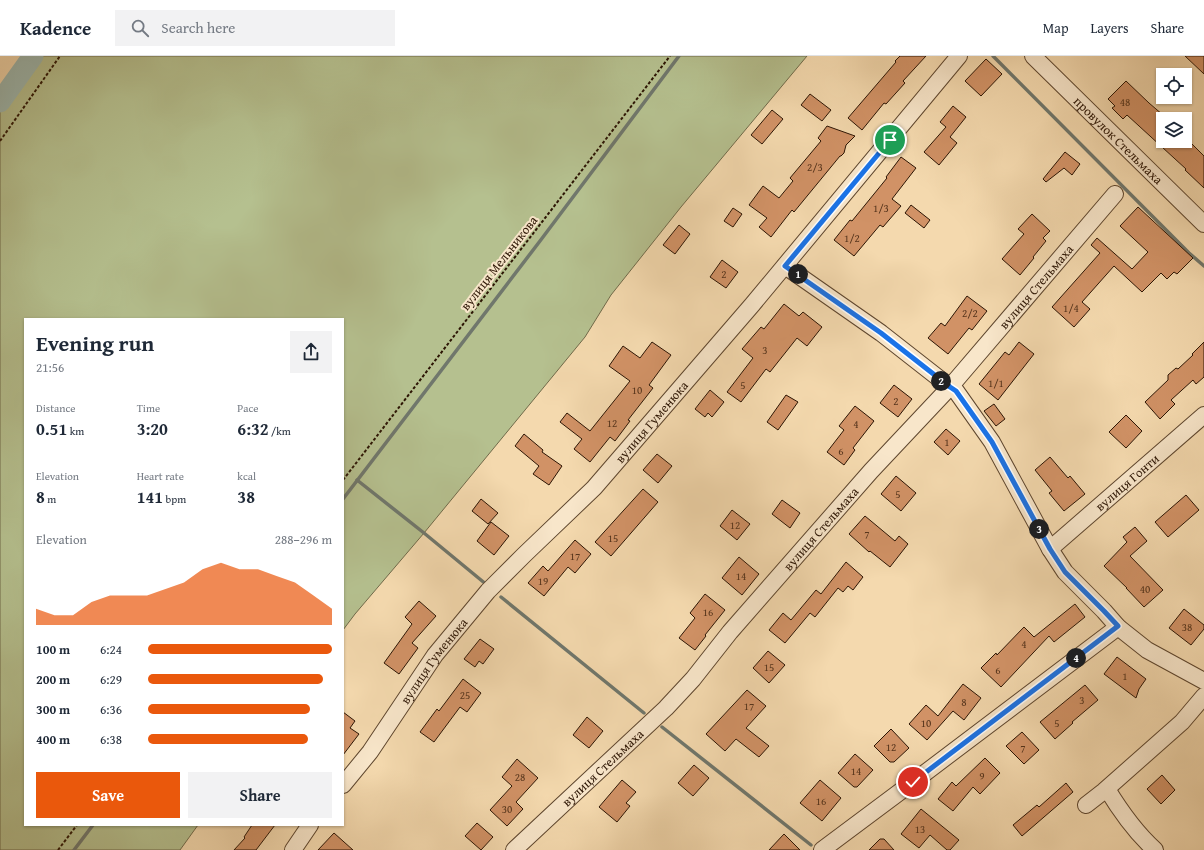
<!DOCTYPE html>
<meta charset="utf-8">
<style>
body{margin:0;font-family:"Gentium Book Plus",serif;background:#f2f2f3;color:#1f2937;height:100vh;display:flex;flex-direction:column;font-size:15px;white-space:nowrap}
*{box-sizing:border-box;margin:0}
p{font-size:13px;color:#747a83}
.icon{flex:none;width:22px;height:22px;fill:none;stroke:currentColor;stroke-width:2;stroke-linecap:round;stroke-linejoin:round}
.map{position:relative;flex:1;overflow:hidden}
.details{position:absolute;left:24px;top:262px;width:320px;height:508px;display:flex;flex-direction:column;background:#fff;border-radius:0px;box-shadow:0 1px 3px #0004}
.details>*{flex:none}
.fabs{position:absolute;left:1156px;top:12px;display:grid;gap:8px}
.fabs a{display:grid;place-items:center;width:36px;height:36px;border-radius:0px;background:#fff;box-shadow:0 1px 3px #0004;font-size:20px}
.pin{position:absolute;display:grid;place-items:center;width:34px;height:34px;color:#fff;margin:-17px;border:2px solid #fff;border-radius:50%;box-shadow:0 1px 4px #0007}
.km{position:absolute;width:20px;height:20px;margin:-10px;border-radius:50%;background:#222;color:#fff;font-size:11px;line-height:20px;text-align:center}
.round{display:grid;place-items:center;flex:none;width:42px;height:42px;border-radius:0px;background:#f2f2f3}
.summary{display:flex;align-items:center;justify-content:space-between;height:68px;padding:0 12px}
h1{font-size:22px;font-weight:700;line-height:30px}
.figures{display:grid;grid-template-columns:repeat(3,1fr);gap:6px;height:68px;padding:4px 12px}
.figures div{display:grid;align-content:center}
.figures b{font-size:17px;font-weight:700}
.figures small{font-size:11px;font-weight:400}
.figures p{font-size:11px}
.chart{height:112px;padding:8px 12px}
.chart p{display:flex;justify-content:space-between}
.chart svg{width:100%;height:72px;margin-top:4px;fill:#ea580c;opacity:.7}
.action{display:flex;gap:8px;margin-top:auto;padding:8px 12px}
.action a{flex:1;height:46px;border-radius:0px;background:#ea580c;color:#fff;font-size:16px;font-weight:700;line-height:46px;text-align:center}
.action a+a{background:#f2f2f3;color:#1f2937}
ul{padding:0 12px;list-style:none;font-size:13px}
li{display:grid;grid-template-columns:64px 48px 1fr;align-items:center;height:30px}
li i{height:10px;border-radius:5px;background:#ea580c}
header{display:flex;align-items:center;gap:24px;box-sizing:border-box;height:56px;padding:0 20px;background:#fff;border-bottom:1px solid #e0e1e3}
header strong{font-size:19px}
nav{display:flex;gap:22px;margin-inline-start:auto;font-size:14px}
.search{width:280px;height:36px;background:#f2f2f3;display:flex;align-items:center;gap:10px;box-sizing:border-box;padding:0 14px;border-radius:0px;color:#747a83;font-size:15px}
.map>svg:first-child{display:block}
</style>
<header>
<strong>Kadence</strong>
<div class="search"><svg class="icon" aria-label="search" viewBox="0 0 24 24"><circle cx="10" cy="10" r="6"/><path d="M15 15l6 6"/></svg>Search here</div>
<nav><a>Map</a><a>Layers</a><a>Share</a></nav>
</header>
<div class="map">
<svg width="1204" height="794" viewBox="0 0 1204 794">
<rect width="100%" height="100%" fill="#f4d9ae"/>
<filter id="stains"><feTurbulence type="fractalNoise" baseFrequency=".005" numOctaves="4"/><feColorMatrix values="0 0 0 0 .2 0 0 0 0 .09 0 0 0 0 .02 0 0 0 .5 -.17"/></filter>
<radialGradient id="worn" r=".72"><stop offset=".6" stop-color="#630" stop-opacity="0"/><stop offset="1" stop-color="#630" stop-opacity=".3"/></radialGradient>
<path fill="#b5c08f" stroke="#706a4a" d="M33 0H807L681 151 611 239 585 281 424 477 355 558 343 574V263H25V769H198L180 794H0V46Z"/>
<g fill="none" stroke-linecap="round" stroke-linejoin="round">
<g stroke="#70776c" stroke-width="3.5">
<path d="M993 0 1189 197 1204 210"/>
<path d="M357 424 424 477 487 529"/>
<path d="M343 443 540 185 679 0"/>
<path d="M501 541 644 657"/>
<path d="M662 671 811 789"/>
<path d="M74 794 93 769"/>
</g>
<path stroke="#9db9b1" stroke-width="21" d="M0 46 33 0"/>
</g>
<g fill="#d19266" stroke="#2c1504">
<path d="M900 0H926L903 25 905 27 886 48 884 47 862 74 848 62 896 6 895 5Z"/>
<path d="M1185 0H1204V18Z"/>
<path d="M986 3 1002 18 981 40 965 25Z"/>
<path d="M1126 25 1149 47 1163 59V85H1189L1204 100V132L1185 114 1186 113 1127 59 1123 63 1112 52 1115 50 1108 43Z"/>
<path d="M810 38 831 54 822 65 801 49Z"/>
<path d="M953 50 966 61 950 81 957 87 939 109 924 96 946 71 940 66Z"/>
<path d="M772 54 783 63 762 88 751 79Z"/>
<path d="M827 70 855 80 846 89 844 97 841 100H840L794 156 792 154 771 181 759 171 767 162 749 149 763 130 779 142 793 125 790 122 821 85 818 82Z"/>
<path d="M1065 96 1080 108 1072 119 1064 112 1046 126 1043 123Z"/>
<path d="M901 101 916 112 892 143 901 150 883 171 880 169 854 200 834 184 850 164 852 165 887 122 886 121Z"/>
<path d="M911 149 930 164 924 172 905 157Z"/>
<path d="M1138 151 1193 202 1177 218 1174 216 1167 223 1161 217 1142 236 1114 210 1082 246 1090 253 1074 271 1052 251 1100 197 1091 189 1097 182 1132 213 1148 196 1120 170Z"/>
<path d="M733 152 742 158 733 171 724 165Z"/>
<path d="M1032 158 1050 175 1043 182 1046 185 1033 201 1034 202 1020 219 1002 203 1024 178 1018 173Z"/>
<path d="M679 169 690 178 675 198 663 189Z"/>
<path d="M722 204 738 216 726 232 710 221Z"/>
<path d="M967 240 987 255 972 274 969 272 948 298 928 282 941 267 945 270Z"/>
<path d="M784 248 799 260 803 256 822 271 807 290 797 282 770 316 766 313 741 346 727 336 753 302 742 293 761 271 764 273Z"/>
<path d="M652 286 671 299 649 329 653 332 628 364 630 365 615 385 610 381 590 406 574 393 582 383 560 366 567 357 590 375 630 325 609 310 623 290 640 302Z"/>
<path d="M1019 286 1034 298 998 344 979 328 1005 296 1009 299Z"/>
<path d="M1204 286V321L1196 328 1193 324 1171 344 1175 348 1160 363 1145 346 1168 324V319L1176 312 1178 313 1193 299 1192 298Z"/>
<path d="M894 329 912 343 898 361 880 347Z"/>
<path d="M710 334 724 346 712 361 708 357 705 361 695 353Z"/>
<path d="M786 339 798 346 778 374 767 366Z"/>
<path d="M994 348 1005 363 996 370 984 355Z"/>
<path d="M855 350 874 365 853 392 855 394 844 409 827 396 844 374 839 370Z"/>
<path d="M1126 359 1142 375 1126 392 1109 376Z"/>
<path d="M946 373 960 385 948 399 934 386Z"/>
<path d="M524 378 543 394 542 396 562 410 549 429 533 418 539 410 515 390Z"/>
<path d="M657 398 672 410 658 427 643 414Z"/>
<path d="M1050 401 1068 422 1070 420 1085 438 1064 455 1049 437 1052 435 1035 414Z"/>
<path d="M896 420 916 437 901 455 881 438Z"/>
<path d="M643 433 658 446 611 500 595 486Z"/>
<path d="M1186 439 1199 454 1168 481 1155 466Z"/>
<path d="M481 443 498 457 488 468 472 455Z"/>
<path d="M782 444 800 457 790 472 772 458Z"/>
<path d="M732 454 750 468 737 484 720 470Z"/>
<path d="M865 460 895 485 899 480 908 488 890 511 870 495 869 496 849 478Z"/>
<path d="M491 466 509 480 494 499 477 485Z"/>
<path d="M1135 471 1147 485 1130 500 1163 534 1144 551 1126 532H1127L1104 510 1127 486 1123 481Z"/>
<path d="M575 484 591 498 575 517 568 511 544 540 528 527 543 510 548 515Z"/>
<path d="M739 501 759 518 742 539 722 522Z"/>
<path d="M846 506 863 521 853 534 848 530 843 536 838 532 815 561 810 557 785 587 769 574 783 557 791 564 816 534 821 538Z"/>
<path d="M705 538 725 554 705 579 706 580 695 594 679 582 695 562 690 557Z"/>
<path d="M419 545 436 560 412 587 418 592 399 618 384 607 412 568 405 561Z"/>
<path d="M1075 548 1085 561 1054 586 1049 580 1001 631 981 612 996 597 997 599 1024 571 1034 581Z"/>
<path d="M1184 553 1204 569V573L1191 589 1169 572Z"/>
<path d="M480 583 494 593 483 608 479 605 475 611 464 603Z"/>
<path d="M768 595 785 609 769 627 753 612Z"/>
<path d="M1117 601 1146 623 1139 633 1136 642 1104 618Z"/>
<path d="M463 623 481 637 467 656 460 651 434 686 420 676 437 653 439 655Z"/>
<path d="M963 628 981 642 964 664 953 655 927 684 909 668 926 649 938 660Z"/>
<path d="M1085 629 1098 644 1072 666 1073 667 1055 683 1040 666Z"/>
<path d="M747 634 766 650 746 672 769 690 759 701 736 683 725 695 706 678Z"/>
<path d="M343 656 355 665 350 672 359 678 343 699Z"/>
<path d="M587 661 603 675 589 692 573 679Z"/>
<path d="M891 673 909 692 894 706H890L874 690Z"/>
<path d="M1022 676 1039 694 1024 708 1006 690Z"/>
<path d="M855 698 873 714 857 731H854L838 717Z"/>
<path d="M985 702 1000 717 980 738 973 731 953 755 938 743 952 726 956 730Z"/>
<path d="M517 703 538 722 516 746 523 753 507 770 490 754 512 730 502 721Z"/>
<path d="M694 709 709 722 693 740 678 727Z"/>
<path d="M1162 719 1175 734 1161 748 1147 733Z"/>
<path d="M622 724 636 736 626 747 630 750 617 766 599 751Z"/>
<path d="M820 724 841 742 822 765 800 747Z"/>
<path d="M1066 727 1073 736 1022 780 1013 769 1037 749 1039 751Z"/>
<path d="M921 753 959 784 950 794H947L930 779 919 792 901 778Z"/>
<path d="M477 767 493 781 481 794 465 780Z"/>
<path d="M252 769H275L256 794H234L245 782 244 781Z"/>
<path d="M334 777 353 794H318Z"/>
<path d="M784 778 800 794H769Z"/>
<path d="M880 783H884L894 794H869Z"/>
</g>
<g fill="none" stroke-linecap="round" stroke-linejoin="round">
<defs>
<g id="minor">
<path id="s1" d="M1033 0 1204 168"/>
<path d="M785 210 881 277 950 331 956 335 992 386 1050 493 1065 516 1104 555 1118 571 1147 594 1204 625"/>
<path id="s2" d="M1050 493 1204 359"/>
<path id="s3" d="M343 729 370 696 435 599 488 535 524 499 594 432 752 249 959 0"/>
<path d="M1107 733C1121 756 1135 776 1155 794"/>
<path d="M1086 749 1104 735 1182 666 1204 640"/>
<path d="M293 794 310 769"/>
<path id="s4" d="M514 794 666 652 693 623 730 576 871 415 950 331 1115 138"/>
<path d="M822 794 913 726 1118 571"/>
</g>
</defs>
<use href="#minor" stroke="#5e462e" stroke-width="18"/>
<g stroke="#2c1504" stroke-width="2" stroke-dasharray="3 2" stroke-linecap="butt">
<path d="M0 85 60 0"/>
<path d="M343 424 670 0"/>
<path d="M58 794 77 769"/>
</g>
<use href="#minor" stroke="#f8e6ca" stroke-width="16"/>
</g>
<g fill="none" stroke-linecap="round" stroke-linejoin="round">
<defs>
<path id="route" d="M890 84 785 210 881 277 950 331 956 335 992 386 1050 493 1065 516 1104 555 1118 570 913 726"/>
</defs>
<use href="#route" stroke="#fff" stroke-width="8"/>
<use href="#route" stroke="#1a73e8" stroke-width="5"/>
</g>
<g text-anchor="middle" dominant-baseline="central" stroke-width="4" stroke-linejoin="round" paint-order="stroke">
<g font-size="11" fill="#55341c">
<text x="1125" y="46">48</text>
<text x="815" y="111">2/3</text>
<text x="881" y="152">1/3</text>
<text x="852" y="182">1/2</text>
<text x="724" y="218">2</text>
<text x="1071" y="252">1/4</text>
<text x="970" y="257">2/2</text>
<text x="765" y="294">3</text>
<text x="996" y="327">1/1</text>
<text x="743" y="329">5</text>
<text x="637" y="334">10</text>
<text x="896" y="345">2</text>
<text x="612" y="367">12</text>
<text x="856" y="368">4</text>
<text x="947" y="386">1</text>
<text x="841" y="395">6</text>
<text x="898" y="438">5</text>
<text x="735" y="469">12</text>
<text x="867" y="478">7</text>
<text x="613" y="482">15</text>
<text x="575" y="500">17</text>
<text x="741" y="520">14</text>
<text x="543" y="525">19</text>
<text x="1145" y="533">40</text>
<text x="708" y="556">16</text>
<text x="1187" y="571">38</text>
<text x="1024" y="588">4</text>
<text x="769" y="611">15</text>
<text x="998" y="614">6</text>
<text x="1125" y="620">1</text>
<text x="465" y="639">25</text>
<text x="1082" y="644">3</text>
<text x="964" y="646">8</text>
<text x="749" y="650">17</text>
<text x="926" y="667">10</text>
<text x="1057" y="667">5</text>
<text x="891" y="691">12</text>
<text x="1023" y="692">7</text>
<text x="856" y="715">14</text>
<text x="982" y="720">9</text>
<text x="520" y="721">28</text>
<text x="821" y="745">16</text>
<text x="507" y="753">30</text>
<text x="920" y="773">13</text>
</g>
<g font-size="13" fill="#2c1504" stroke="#f8e6ca">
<text stroke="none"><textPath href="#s1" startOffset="120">провулок Стельмаха</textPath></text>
<text transform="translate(499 207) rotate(-52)">вулиця Мельникова</text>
<text stroke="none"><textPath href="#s4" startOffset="769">вулиця Стельмаха</textPath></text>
<text stroke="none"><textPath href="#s3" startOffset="478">вулиця Гуменюка</textPath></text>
<text stroke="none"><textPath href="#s2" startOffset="102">вулиця Гонти</textPath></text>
<text stroke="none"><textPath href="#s4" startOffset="445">вулиця Стельмаха</textPath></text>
<text stroke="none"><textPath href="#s3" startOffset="154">вулиця Гуменюка</textPath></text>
<text stroke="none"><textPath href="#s4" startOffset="121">вулиця Стельмаха</textPath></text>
</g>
</g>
<rect width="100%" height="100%" filter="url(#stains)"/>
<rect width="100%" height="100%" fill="url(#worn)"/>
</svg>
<div class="fabs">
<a><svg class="icon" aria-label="locate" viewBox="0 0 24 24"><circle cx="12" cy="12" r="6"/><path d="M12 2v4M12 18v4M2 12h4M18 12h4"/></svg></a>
<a><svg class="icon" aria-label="layers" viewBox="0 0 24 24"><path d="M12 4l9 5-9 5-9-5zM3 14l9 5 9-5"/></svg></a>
</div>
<div class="pin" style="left:890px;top:84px;background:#1e9e55"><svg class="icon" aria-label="arrive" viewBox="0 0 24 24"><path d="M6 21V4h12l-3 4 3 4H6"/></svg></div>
<div class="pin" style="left:913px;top:726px;background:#d93025"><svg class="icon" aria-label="check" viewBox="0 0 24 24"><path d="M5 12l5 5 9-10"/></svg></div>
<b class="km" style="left:798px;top:218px">1</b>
<b class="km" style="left:941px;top:325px">2</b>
<b class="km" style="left:1039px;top:473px">3</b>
<b class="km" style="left:1076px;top:602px">4</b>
<section class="details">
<div class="summary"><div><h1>Evening run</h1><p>21:56</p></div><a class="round"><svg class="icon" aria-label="share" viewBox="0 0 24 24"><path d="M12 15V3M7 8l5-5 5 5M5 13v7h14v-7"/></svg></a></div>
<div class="figures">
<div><p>Distance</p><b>0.51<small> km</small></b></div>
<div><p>Time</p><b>3:20</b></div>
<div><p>Pace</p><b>6:32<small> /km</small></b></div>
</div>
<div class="figures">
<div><p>Elevation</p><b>8<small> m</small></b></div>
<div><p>Heart rate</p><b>141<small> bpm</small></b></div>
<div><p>kcal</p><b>38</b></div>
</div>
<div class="chart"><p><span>Elevation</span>288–296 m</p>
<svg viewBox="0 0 160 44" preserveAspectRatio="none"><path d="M0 44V34L10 38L20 38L30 30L40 26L50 26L60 26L70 22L80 18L90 10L100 6L110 10L120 10L130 14L140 18L150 26L160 34V44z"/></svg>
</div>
<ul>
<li><b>100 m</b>6:24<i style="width:100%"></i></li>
<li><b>200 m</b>6:29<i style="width:95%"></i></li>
<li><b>300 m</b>6:36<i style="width:88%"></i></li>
<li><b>400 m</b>6:38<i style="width:87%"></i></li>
</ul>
<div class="action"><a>Save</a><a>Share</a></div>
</section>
</div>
